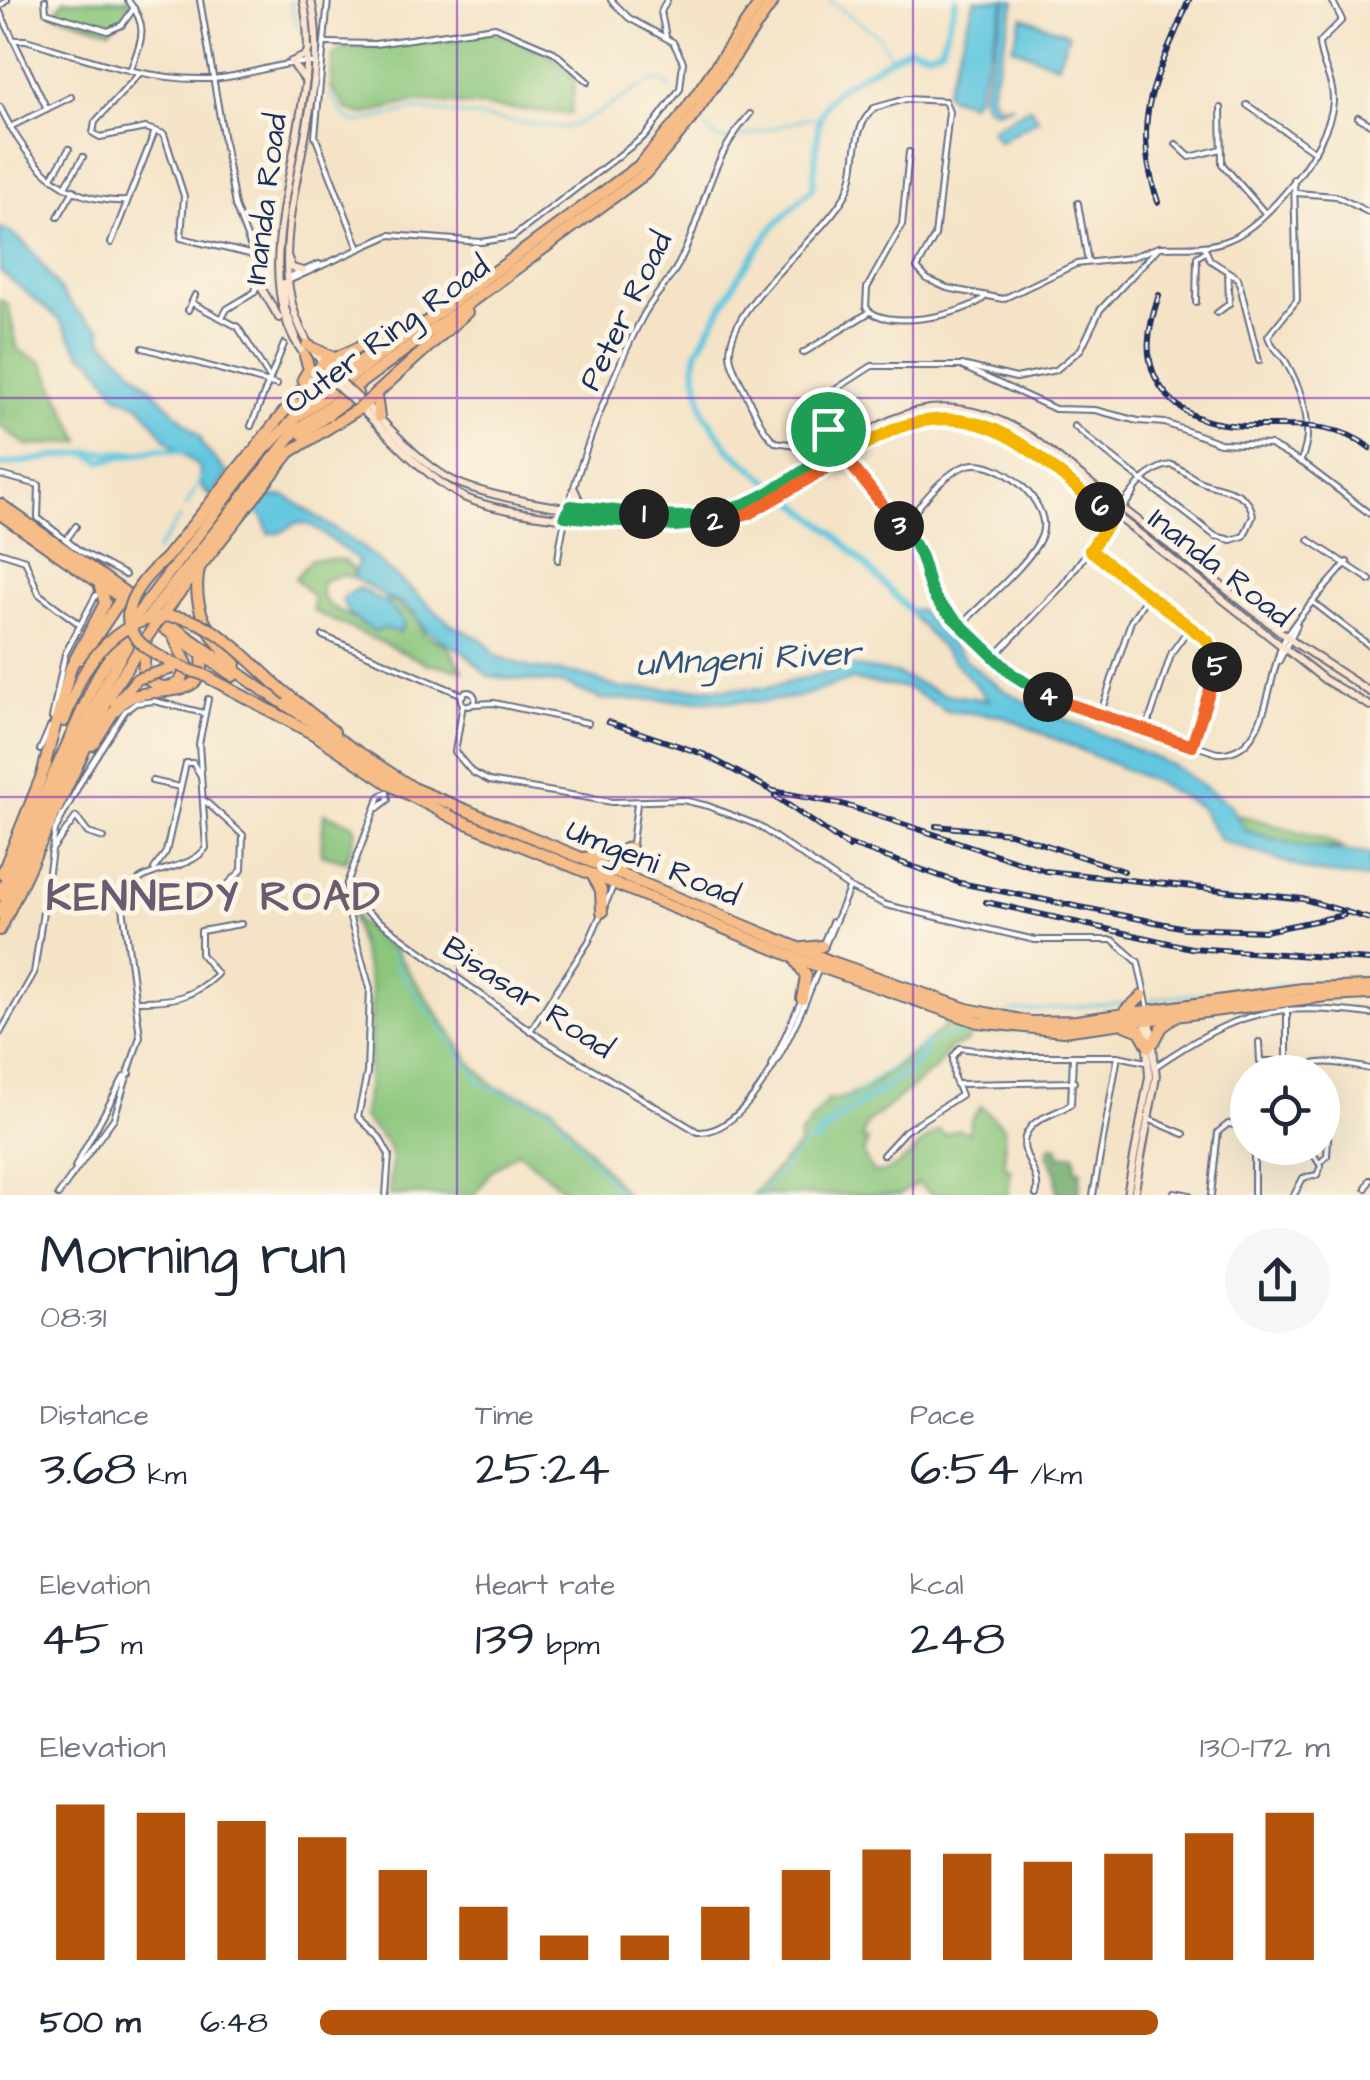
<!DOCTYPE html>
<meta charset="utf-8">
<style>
body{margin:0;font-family:"Architects Daughter",sans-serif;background:#f6f6f7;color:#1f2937;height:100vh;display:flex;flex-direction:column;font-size:38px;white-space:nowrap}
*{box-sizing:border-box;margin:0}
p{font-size:32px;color:#747a83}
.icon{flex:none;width:55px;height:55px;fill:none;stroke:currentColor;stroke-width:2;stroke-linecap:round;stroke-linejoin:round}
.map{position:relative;height:1195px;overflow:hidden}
.drawer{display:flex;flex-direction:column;background:#fff;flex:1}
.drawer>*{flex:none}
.controls{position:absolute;left:1230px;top:1055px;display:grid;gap:20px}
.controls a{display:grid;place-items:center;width:110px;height:110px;border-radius:50%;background:#fff;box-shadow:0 10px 40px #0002;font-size:50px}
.pin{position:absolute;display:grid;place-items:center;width:85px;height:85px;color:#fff;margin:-42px;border:5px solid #fff;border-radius:50%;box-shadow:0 2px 10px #0007}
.km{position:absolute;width:50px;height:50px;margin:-25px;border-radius:50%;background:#222;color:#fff;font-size:28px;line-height:50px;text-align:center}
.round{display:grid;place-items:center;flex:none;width:105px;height:105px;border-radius:52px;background:#f6f6f7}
.head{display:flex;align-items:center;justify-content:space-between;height:170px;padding:0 40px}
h1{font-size:55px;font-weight:600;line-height:75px}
.metrics{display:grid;grid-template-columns:repeat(3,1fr);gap:15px;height:170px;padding:10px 40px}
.metrics div{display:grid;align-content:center}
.metrics b{font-size:50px;font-weight:600}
.metrics small{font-size:28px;font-weight:400}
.metrics p{font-size:28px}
.chart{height:280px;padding:20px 40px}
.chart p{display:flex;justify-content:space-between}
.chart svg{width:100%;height:180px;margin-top:10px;stroke:#b45309;stroke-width:6}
ul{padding:0 40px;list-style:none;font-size:32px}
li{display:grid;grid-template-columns:160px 120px 1fr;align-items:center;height:75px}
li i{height:25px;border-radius:12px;background:#b45309}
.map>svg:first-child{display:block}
</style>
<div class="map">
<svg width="1370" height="1195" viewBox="0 0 1370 1195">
<rect width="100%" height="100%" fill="#fcf5e5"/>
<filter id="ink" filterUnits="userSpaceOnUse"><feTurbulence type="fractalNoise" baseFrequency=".01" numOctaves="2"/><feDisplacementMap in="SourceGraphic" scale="20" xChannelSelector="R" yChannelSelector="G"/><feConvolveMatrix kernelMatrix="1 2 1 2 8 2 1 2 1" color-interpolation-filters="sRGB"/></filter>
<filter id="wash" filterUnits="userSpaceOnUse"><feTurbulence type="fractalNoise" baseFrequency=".0048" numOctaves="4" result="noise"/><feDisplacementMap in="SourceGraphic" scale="40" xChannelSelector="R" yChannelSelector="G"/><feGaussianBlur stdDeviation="2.25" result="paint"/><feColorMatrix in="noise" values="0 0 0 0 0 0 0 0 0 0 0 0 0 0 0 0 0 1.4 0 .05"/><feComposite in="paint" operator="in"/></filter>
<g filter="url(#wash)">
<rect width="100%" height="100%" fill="#f4e3c6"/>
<g fill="#8ac67c" stroke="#527a6d" stroke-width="2.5">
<path d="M64 0H128L134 7 110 30 55 14Z"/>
<path d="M489 30 548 52 575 79 571 114 417 101 362 115 347 110 331 88 333 55 343 48 447 40Z"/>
<path d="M0 300 8 305 18 350 43 363 81 442 28 446 0 426Z"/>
<path d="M311 559 343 560 355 571 353 577 341 575 322 581V597L329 605 375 631 403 622 387 604 391 600 418 618 425 636 447 645 463 670 428 664 313 611V597L295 578Z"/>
<path d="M324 813 353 824 356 832 346 861 321 854Z"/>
<path d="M1236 814 1326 839 1342 848C1305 848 1262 847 1235 820Z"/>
<path d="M349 906 355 909 357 921 387 947H392L472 1064 495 1087 552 1106 626 1195H570L518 1151 490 1172 475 1195H389L392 1158 388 1145 362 1117 368 1089 372 990Z"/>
<path d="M944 1018 973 1029 967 1042 949 1048 936 1068 866 1124 862 1139 868 1140 863 1154 873 1173C901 1174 916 1144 939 1130L944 1135 959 1129 969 1133 971 1120 981 1106 1004 1127 1005 1167 1011 1169 1008 1195H933L917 1183 900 1195H752L800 1144 798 1138 828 1099C860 1104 920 1046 946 1026Z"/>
</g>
<path fill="#6fab6c" stroke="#456d65" stroke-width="2.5" d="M1050 1146 1058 1147 1060 1156 1075 1154 1076 1170H1081L1079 1195H1057L1056 1171 1047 1155Z"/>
<g fill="#62c7df" stroke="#3e7b9e" stroke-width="2.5">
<path d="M975 0H1005L976 97 970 103 948 96 946 90Z"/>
<path d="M1007 0 1015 1 990 95 998 106 1014 105 995 110 985 106 981 96Z"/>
<path d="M1023 17 1069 34 1057 65 1012 47Z"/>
<path d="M1030 107 1038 119 998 142 991 129Z"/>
<path d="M0 228C45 244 56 308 101 328L102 339 201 438 202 445 228 474 210 497 202 487 199 467 167 441 141 406 118 396 94 361 81 354 60 320 0 271Z"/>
<path d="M286 496 363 548 452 625 483 640 497 656 530 668 579 674 621 689 768 688 850 666 894 673 943 694 989 700 906 609 919 610 968 662 999 687 1031 705 1174 766 1230 805 1246 831 1304 847 1370 854V879L1314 872 1220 840 1200 807 1153 781 1002 716 947 711 908 688 851 680 798 697 760 702 600 699 565 684 488 676 465 653 426 631C417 615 410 604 389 599L387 604 404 622 400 633 386 628 375 631C359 622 346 617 342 598L359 588 383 602 386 597 354 578 358 560 311 525 296 523 280 533H268L264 519 252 506 258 497Z"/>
</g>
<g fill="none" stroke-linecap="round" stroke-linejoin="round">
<g stroke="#62c7df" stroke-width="2.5">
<path d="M290 0 297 27"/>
<path d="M829 0 879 36 891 58"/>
<path d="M330 95 346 118 357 123 418 109 562 128C598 123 641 77 663 81L671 90"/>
<path d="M704 126 720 140H731L809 118 819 120"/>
<path d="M186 507 201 478"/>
<path d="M156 551 180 517"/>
<path d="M392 952 398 968 482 1084 550 1109 621 1195"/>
<path d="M1151 999 1370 976"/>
<path d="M1009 1012 1125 1003"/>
<path d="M758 1195 844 1103 922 1045 968 1030"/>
</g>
<g stroke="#62c7df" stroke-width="6">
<path d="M86 452 137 453"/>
<path d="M0 465 85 453 102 461 158 449 183 452"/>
<path d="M912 613 834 533 730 450 704 413 695 366 697 351 739 276 773 227 813 187 819 120 827 101 841 87 909 47 928 52 941 48 956 0"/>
<path d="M924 1047V1044"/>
<path d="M815 1143C845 1106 901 1085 925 1053"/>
</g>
</g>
</g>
<g filter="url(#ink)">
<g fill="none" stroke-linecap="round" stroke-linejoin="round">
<defs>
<g id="street">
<path d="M45 0 46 12 108 31 122 25 134 8"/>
<path d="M128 0C150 28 141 41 130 71"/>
<path d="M200 0 235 206 260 271 255 292 227 309 222 318"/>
<path d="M328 0 315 136 358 246"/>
<path d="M0 6 7 0"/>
<path d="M0 12 47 109"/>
<path d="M666 37 661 12 667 0"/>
<path d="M14 40H26C85 58 146 81 209 79 245 78 279 60 317 63"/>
<path d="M326 43 375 44 495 27 554 52 588 82"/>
<path d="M140 73 95 122 93 133 100 137 146 128 164 134 184 196 181 238 254 255"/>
<path d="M1247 105 1315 152"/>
<path d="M0 107C27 162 62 204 127 201"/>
<path d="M1221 108 1222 164 1265 213"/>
<path d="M1358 117 1370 124"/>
<path d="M10 127 71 97"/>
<path d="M1176 144 1190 157 1221 149"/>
<path d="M909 152 902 225 867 288 866 307C883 332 966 315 985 297"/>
<path d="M52 177 69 149"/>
<path d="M1294 179 1297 300 1268 336C1271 348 1280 351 1286 362 1302 391 1316 430 1300 462"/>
<path d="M66 185 83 157"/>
<path d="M1296 193 1336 196 1370 213"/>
<path d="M1078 203 1088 262"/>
<path d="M58 217 74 190"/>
<path d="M111 243 155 131"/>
<path d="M1204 246 1210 260 1238 278 1259 361"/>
<path d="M291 276 319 264"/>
<path d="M290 280 390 235 481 242 513 237 646 135 680 89 683 62 673 42 629 18 611 0"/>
<path d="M1196 302 1197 257 1205 252"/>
<path d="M192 303 238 327 269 377"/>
<path d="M188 310 195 295"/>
<path d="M1217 313 1229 304 1228 272"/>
<path d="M143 348 277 385"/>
<path d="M803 353 870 312"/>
<path d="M962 365 1016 378 1056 370 1081 349 1100 310 1159 247C1182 246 1206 249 1228 240 1268 225 1330 145 1333 102 1334 79 1320 64 1319 43L1342 20 1332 0"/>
<path d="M826 424 814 427 796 445 775 442C761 429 755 412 747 396 742 383 730 367 730 353 730 302 821 240 846 194 861 165 848 133 874 108L906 99 945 101 949 112 935 236 917 268 927 279 947 288 1003 299 1076 264 1129 258 1159 247"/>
<path d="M251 426 284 344"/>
<path d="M1074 426C1119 465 1169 499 1215 536L1231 540 1244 536 1253 516C1250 490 1222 490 1201 482 1191 477 1183 470 1172 465 1150 466 1136 488 1122 505"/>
<path d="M831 431 858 473"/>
<path d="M839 449 829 433 824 411 833 391 872 366H961L1055 409 1095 410 1138 421 1165 423 1220 443 1270 445 1307 466 1370 514"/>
<path d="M844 456 878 504 921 549 936 601 1016 677 1064 703 1217 753C1272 757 1266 668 1287 635 1302 610 1328 586 1347 562"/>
<path d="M0 475 39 485 38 518 80 551 125 575"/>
<path d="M901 527C919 508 943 472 968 465 999 457 1052 502 1042 534 1034 560 981 604 961 625"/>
<path d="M1104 533 1134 493"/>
<path d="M66 540 76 526"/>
<path d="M1309 540 1370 580"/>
<path d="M1090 550 1215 650 1216 675 1193 745"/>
<path d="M0 552 25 560 39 594 79 624"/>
<path d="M558 560C565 493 611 377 643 316 653 297 668 283 678 265 707 210 704 167 750 114"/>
<path d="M1314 603 1370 646"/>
<path d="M323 636 463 695"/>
<path d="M994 657 1062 586 1114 516"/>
<path d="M1279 661 1297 625"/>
<circle cx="468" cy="699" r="7"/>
<path d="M463 704 455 752 472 772 489 781 612 802 683 800 708 806 757 825 850 888 886 905 1035 940H1113L1138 962 1148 1008"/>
<path d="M473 704 494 703 588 723"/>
<path d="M1100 715 1131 621 1148 595"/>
<path d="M52 718 65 654 96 595"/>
<path d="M1146 730 1172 652 1190 627"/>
<path d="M40 750 50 727"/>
<path d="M152 781 180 787"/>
<path d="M205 801 243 835 242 870 228 884"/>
<path d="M378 808 388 800 387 793"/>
<path d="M632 843 637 804"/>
<path d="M51 851 76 817 88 833 104 838"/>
<path d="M154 869 166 852 186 763H193L201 776"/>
<path d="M620 871 628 852"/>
<path d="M349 899 542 1039 698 1132C753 1134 802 1012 819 968"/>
<path d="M606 903 614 884"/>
<path d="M825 945 849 889"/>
<path d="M822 946 832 922"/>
<path d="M139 1001C174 1001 192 998 217 974L201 954V931L241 924"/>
<path d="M1287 1009V1072"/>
<path d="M530 1031 589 941 600 916"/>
<path d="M0 1033 34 973 55 830 86 772 125 711 136 703 154 701 204 713"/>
<path d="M1259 1042 1260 1061H1274L1273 1072"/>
<path d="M772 1065 801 1001"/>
<path d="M1156 1066C1237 1011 1273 1002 1370 1014"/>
<path d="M1297 1072C1314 1055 1348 1065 1370 1069"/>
<path d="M959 1084 1074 1082"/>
<path d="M1322 1108 1325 1109"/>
<path d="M1148 1119 1184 1134"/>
<path d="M1254 1148V1195"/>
<path d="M1283 1148 1310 1149 1321 1166 1317 1175 1303 1178 1294 1195"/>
<path d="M883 1155 905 1131 961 1095 954 1078 953 1057 960 1048 1021 1056H1118L1146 1062"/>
<path d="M1320 1163 1327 1156 1328 1138 1322 1136"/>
<path d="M75 1167 124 1077 130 1074"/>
<path d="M1366 1188 1370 1180"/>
<path d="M1174 1192 1189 1195"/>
<path d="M58 1195 114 1118 140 1036 123 907C129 861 185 877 206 848L199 744 208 699"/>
<path d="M386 1195 389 1155 379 1137 358 1117 367 1073 370 988 346 905V886L380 796 387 793"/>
<path d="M1036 1195C1044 1171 1011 1151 1030 1128 1039 1116 1059 1113 1071 1104L1073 1057"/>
<path d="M1093 1195 1118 1056"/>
<path d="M1211 1195 1218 1132 1228 1124 1248 1127"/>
</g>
<g id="secondary">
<path d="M303 0C330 111 232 268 307 358"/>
<path d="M311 0C341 123 226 275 335 376"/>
<path d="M291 62 305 56 309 49"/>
<path d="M295 67 305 80"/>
<path d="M288 258 292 268 303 271"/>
<path d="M284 283 285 308 296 337"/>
<path d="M259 284 279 318"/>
<path d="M363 402C389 427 416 459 448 478 500 507 685 528 741 508 846 470 899 355 1031 437L1295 643 1370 692"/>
<path d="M361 409C392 438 421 472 458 494 501 520 688 533 737 518 839 486 908 366 1027 445L1325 680 1370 706"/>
<path d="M574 489 582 506"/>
<path d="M1127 1195 1149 1077 1145 1019"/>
<path d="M1134 1195 1156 1077 1150 1019"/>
</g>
<g id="highway">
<path d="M307 345 332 357"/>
<path d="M352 367 383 345"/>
<path d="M303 379 309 369 305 356"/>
<path d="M376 395 379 417"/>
<path d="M302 434 357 393"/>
<path d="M256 447 322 364 416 322"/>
<path d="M243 463 259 446"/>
<path d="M0 504 263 690 415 789 830 961 967 1009 1031 1022 1076 1021 1302 989 1370 987"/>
<path d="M0 514 134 607"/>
<path d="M166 558 245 460"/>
<path d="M199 569C191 609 209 636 236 664"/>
<path d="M159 586 260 454 294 419 640 165 680 118 762 0"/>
<path d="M166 594 295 431 645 174 687 125 774 0"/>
<path d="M173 601 290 452 360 408 467 312"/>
<path d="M152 620 233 676"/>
<path d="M146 643 143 672C151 686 164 691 179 683L188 666 175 640"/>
<path d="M81 659 121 599"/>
<path d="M204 675 321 738"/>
<path d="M288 695 334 732"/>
<path d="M116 703 137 679"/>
<path d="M64 721 78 685"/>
<path d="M320 738 394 787 454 818 809 963 978 1022 1063 1031 1326 996 1370 994"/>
<path d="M92 745C103 732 111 710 126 700 149 683 213 706 201 650"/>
<path d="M43 771 71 667 105 603 100 587"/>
<path d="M583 858 613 855 630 847"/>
<path d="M2 874 46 765"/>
<path d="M593 876 601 890 602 912"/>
<path d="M0 895 98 675 126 630"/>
<path d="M0 914 107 680 133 636"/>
<path d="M0 930 113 689 151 631"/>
<path d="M804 948 822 946"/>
<path d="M795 959 806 976 802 999"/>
<path d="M1126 1010 1142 996"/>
<path d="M1125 1025 1140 1031 1149 1047"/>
<path d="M1154 1042 1162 1027 1174 1018"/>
</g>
</defs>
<use href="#street" stroke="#676e82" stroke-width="8"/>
<use href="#secondary" stroke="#676e82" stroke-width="10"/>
<use href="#highway" stroke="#676e82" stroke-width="14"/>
<use href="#street" stroke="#fff" stroke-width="4"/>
<use href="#secondary" stroke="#fce5cf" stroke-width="6"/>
<use href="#highway" stroke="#f7bd88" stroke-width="10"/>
<defs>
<g id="rail">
<path d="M1158 202C1129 115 1157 79 1189 0"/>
<path d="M1159 295C1148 328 1141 360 1163 390 1213 458 1310 399 1370 448"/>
<path d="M608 722 703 754 773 791 842 804 1046 871 1303 899 1370 919"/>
<path d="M775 796 849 847"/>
<path d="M936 826 1010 833 1124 871"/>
<path d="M840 841 960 883 1185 928 1265 931 1344 915"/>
<path d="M986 902 1191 948 1370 960"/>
</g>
</defs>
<use href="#rail" stroke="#1b2f5e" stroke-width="6"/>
<use href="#rail" stroke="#fcf5e5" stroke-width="2.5" stroke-dasharray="8" stroke-linecap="butt"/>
<defs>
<g id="secondary-bridge">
<path d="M335 376 358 398"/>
<path d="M329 379 353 401"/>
</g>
<g id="highway-bridge">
<path d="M166 558C96 620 131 651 204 675"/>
<path d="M146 620 166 594"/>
<path d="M129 625 159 586"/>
<path d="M151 631 173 601"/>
<path d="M137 679 173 668"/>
<path d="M78 685C100 634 156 596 210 629 239 646 262 674 288 695"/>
</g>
</defs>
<use href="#secondary-bridge" stroke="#676e82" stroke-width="10" stroke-linecap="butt"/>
<use href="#highway-bridge" stroke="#676e82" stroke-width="14" stroke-linecap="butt"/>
<use href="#secondary-bridge" stroke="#fce5cf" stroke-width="6"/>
<use href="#highway-bridge" stroke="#f7bd88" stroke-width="10"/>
</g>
</g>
<g fill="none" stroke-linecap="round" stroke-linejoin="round" filter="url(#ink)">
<defs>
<path id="split-1" d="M644 514C730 527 770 493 838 448L828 429"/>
<path id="split-2" d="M644 514 571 506 565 516 675 526 715 522"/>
<path id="split-3" d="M715 522 750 513 845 457 899 526"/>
<path id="split-4" d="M899 526C934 559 918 578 941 606L1012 674 1048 697"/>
<path id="split-5" d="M1048 697 1192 746 1217 667"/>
<path id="split-6" d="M1100 507 1113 517 1090 550 1208 641 1217 667"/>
<path id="split-7" d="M894 429C987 395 1034 455 1100 507"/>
<path id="split-8" d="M828 429 848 454 894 429"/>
</defs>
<use href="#split-1" stroke="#fff" stroke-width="20"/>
<use href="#split-2" stroke="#fff" stroke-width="20"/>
<use href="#split-3" stroke="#fff" stroke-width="20"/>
<use href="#split-4" stroke="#fff" stroke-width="20"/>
<use href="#split-5" stroke="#fff" stroke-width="20"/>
<use href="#split-6" stroke="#fff" stroke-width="20"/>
<use href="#split-7" stroke="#fff" stroke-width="20"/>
<use href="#split-8" stroke="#fff" stroke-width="20"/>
<use href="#split-1" stroke="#22a559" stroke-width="12"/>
<use href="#split-2" stroke="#22a559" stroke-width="12"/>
<use href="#split-3" stroke="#f0652b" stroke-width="12"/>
<use href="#split-4" stroke="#22a559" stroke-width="12"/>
<use href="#split-5" stroke="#f0652b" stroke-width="12"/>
<use href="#split-6" stroke="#f5b400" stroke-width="12"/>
<use href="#split-7" stroke="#f5b400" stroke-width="12"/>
<use href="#split-8" stroke="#f5b400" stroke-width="12"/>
</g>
<path fill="none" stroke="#7b2cbf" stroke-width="2.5" stroke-opacity="0.55" d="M457 0V1195M913 0V1195M0 398H1370M0 797H1370"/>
<g text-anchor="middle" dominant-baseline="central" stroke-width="10" stroke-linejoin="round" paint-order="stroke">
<g font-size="32" fill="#1b2f5e" stroke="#fcf5e5">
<text transform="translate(266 199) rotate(-83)">Inanda Road</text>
<text transform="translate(626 311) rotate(-64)">Peter Road</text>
<text transform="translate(387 335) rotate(-36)">Outer Ring Road</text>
<text transform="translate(1220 568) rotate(38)">Inanda Road</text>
<text transform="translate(653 863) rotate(22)">Umgeni Road</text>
<text transform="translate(528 998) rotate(33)">Bisasar Road</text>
</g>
<g font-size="35" font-style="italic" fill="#2d557e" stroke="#fcf5e5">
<text transform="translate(748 659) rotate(-3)">uMngeni River</text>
</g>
<g font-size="42" font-weight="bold" letter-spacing="2.5" fill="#695c70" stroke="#fcf5e5">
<text x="214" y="898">KENNEDY ROAD</text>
</g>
</g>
</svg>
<div class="controls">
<a><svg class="icon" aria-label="locate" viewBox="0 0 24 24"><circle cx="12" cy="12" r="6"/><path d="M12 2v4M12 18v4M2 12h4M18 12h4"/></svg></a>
</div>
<div class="pin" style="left:828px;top:429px;background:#1e9e55"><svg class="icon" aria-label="arrive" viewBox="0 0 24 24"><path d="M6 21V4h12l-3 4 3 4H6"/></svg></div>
<b class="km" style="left:644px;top:514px">1</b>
<b class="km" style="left:715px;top:522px">2</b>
<b class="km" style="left:899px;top:526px">3</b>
<b class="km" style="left:1048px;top:697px">4</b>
<b class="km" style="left:1217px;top:667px">5</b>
<b class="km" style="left:1100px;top:507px">6</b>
</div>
<section class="drawer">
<div class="head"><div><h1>Morning run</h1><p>08:31</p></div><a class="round"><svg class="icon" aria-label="share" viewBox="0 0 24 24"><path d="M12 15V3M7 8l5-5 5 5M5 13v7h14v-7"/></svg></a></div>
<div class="metrics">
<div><p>Distance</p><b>3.68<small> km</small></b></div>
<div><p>Time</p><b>25:24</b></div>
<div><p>Pace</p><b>6:54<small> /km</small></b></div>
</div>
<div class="metrics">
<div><p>Elevation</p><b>45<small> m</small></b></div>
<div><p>Heart rate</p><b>139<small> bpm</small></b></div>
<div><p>kcal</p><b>248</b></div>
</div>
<div class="chart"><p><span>Elevation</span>130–172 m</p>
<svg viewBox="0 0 160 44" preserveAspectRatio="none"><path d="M5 44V6M15 44V8M25 44V10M35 44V14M45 44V22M55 44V31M65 44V38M75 44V38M85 44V31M95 44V22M105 44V17M115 44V18M125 44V20M135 44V18M145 44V13M155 44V8"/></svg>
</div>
<ul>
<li><b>500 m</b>6:48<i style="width:83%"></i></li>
</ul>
</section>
